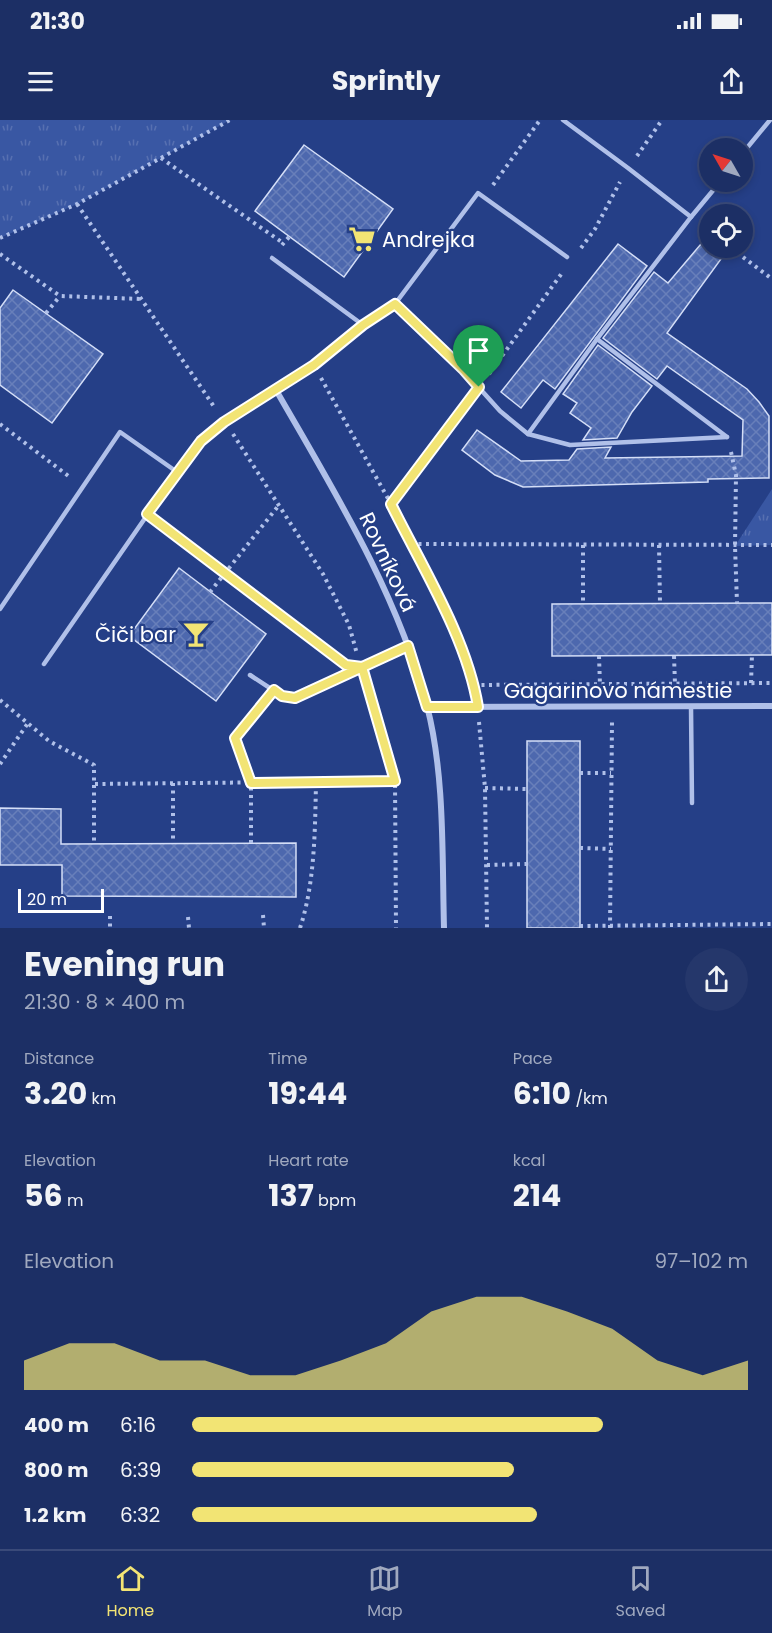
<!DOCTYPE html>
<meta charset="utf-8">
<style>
body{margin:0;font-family:Poppins,sans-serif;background:#25376b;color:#f1f3f6;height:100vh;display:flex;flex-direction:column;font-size:22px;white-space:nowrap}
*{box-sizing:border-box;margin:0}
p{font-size:20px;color:#a0a9bf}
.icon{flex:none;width:33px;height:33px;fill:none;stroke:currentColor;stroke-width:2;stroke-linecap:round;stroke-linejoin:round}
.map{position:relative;height:808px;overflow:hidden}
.drawer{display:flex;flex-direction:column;background:#1c2f65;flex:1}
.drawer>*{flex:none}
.needle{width:39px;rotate:309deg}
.tools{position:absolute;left:699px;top:18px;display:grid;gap:12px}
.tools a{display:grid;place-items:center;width:54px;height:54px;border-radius:50%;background:#1c2f65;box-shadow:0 3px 9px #0003,0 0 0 2px #3a4a79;font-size:30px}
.scale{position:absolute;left:18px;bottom:15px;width:86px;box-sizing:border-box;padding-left:6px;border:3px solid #fff;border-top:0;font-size:16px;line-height:21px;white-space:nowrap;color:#fff;-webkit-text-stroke:4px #253f87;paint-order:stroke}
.pin{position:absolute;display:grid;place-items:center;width:51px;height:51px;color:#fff;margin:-62px -26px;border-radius:50% 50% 50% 0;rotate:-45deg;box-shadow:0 0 6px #0007}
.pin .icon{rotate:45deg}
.round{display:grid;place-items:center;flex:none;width:63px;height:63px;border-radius:32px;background:#25376b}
.summary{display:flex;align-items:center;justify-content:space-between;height:102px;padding:0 24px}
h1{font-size:33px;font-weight:700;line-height:45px}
.stats{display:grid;grid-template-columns:repeat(3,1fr);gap:9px;height:102px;padding:6px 24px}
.stats div{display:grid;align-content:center}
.stats b{font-size:30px;font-weight:700}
.stats small{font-size:16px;font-weight:400}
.stats p{font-size:16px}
.chart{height:168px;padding:12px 24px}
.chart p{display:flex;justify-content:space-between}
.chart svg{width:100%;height:108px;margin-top:6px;fill:#f2e474;opacity:.7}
ul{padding:0 24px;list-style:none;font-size:20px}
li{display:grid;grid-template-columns:96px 72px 1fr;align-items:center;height:45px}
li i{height:15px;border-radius:8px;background:#f2e474}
.status{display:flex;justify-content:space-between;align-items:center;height:42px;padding:0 30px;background:#1c2f65;direction:ltr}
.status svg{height:16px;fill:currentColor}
header{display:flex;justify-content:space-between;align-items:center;height:78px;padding:0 24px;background:#1c2f65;font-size:27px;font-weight:700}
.menu{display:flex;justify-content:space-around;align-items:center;height:84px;border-top:2px solid #3a4a79;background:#1c2f65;font-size:16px;color:#a0a9bf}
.menu a{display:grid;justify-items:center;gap:3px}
.menu .current{color:#f2e474}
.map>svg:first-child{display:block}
</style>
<div class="status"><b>21:30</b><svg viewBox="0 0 49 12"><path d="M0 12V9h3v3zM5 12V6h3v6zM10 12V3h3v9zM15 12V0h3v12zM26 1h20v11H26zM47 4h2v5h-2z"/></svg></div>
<header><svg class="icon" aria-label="menu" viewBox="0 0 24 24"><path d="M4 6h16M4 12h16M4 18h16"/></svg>Sprintly<svg class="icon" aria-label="share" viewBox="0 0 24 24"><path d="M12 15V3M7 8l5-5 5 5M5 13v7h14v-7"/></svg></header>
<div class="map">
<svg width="772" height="808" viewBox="0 0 772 808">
<defs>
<pattern id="grass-tufts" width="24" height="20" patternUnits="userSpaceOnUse" patternTransform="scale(1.5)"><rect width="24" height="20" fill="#3957a3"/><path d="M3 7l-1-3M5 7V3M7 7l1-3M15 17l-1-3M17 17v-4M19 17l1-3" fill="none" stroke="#5770b1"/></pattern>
<pattern id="building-cross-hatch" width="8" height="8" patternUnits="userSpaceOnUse" patternTransform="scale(1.5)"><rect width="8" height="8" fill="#4d68ae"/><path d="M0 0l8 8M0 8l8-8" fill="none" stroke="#687fba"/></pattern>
</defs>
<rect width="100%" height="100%" fill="#253f87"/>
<g fill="url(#grass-tufts)">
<path d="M0 0H230L77 84 0 118Z"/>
<path d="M772 369V425L735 426Z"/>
</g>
<g fill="url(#building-cross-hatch)" stroke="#d4def7" stroke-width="1.5">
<path d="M304 25 393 89 344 157 255 91Z"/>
<path d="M618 124 647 146 555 269 543 260 521 288 501 272Z"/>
<path d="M701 124 721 139 667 213 747 269 759 282 769 296V358L708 359V362L523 367 495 355 462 330 477 310 521 341 569 340 577 329 611 327 605 338 742 336 743 300 667 246 657 259 603 218 654 152 668 163Z"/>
<path d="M13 170 103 234 52 303 0 265V188Z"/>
<path d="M598 225 652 266 632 292 617 318 583 320 591 308 570 293 577 283 563 274Z"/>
<path d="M179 448 266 514 216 581 129 516Z"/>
<path d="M772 483V535L552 536V484Z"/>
<rect x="527" y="621" width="53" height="187"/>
<path d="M0 688 61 689V724L296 723V777L62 776V745H0Z"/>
</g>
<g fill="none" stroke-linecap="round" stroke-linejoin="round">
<g stroke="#b0c0e9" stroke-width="4" stroke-dasharray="3 4.5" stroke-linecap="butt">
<path d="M637 36 662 0"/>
<path d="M161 38 283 123"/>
<path d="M493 65 540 0"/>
<path d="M77 84 215 288"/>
<path d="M0 118 77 84 230 0"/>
<path d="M282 125 289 117"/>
<path d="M581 128 595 109 620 62"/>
<path d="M731 128 772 159"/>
<path d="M0 134 60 176 141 179"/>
<path d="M46 193 60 176"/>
<path d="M489 254 562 153"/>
<path d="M321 258 391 384 448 496 474 565 475 571"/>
<path d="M0 304 71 358"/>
<path d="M233 314 323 454 349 505 357 534"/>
<path d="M731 332 736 355 735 426 737 483"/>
<path d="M391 384 471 279"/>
<path d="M161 405 339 540"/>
<path d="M411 424 772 425"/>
<path d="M583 425V484"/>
<path d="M659 425 660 483"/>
<path d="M210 472 279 385"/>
<path d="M599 536 600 565"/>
<path d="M674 536 675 564"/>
<path d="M751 563 752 535"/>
<path d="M367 564 395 661 396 808"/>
<path d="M474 565 772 563"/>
<path d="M0 580 49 621 94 645V724"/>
<path d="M479 602 485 668 487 808"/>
<path d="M0 644 28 603"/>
<path d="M580 653H611"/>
<path d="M173 663V723"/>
<path d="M95 664 395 661"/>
<path d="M485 668 527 669"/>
<path d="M251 723V663L235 618 265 582"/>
<path d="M580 728 611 729"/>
<path d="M487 745 527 744"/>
<path d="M263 795 264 808"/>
<path d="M110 796V808"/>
<path d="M188 797 189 808"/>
<path d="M580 806 772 804"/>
<path d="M300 808C315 763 315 709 316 662"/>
<path d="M610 808 612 602"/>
</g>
<g stroke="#b0c0e9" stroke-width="4.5">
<path d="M563 0 628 48 691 97 597 219 727 317"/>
<path d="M742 34 770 0"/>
<path d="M691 97 720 62"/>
<path d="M272 138 363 205"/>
<path d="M395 184 464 251 500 291 528 314 570 325 727 317"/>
<path d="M276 270 314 245 363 205 395 184 478 73 567 137"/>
<path d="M528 314 597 219"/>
<path d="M0 489 120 312 177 352 44 544"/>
<path d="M250 555 282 576 295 578 408 526"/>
<path d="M691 587 692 683"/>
</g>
<g stroke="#b0c0e9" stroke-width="6">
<path d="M177 352 201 321 224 302 276 270C334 371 397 472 427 586 445 655 442 736 444 808"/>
<path d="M427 587 772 586"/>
</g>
</g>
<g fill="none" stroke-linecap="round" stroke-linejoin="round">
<defs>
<path id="route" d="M479 267 464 250 395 184 363 205 314 245 224 302 201 321 147 394 346 545 362 547 395 661 251 663 235 618 274 570 282 576 295 578 408 526 427 587H478C467 518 422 447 391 384L479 267"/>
</defs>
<use href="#route" stroke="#fff" stroke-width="12"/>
<use href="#route" stroke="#f2e474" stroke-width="8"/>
</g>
<defs>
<symbol id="supermarket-bare" viewBox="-9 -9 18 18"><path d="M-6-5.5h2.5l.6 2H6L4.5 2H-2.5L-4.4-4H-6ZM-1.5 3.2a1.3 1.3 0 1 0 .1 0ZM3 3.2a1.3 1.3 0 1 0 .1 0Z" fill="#f2e474" stroke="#253f87" stroke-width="2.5" paint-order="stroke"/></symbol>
<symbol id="bar-bare" viewBox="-9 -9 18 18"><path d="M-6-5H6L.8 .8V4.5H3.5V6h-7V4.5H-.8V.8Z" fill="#f2e474" stroke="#253f87" stroke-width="2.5" paint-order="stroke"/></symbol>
</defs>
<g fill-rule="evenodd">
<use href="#supermarket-bare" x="343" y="100" width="38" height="38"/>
<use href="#bar-bare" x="177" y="495" width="38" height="38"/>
</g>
<g text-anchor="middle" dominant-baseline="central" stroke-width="4.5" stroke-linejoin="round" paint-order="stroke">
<g font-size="21" fill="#fff" stroke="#253f87" text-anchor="start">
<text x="382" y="119">Andrejka</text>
<text x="176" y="514" text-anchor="end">Čiči bar</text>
</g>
<g font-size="21" fill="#fff" stroke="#253f87">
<text transform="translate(388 442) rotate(65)">Rovníková</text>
<text x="618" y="570">Gagarinovo námestie</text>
</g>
</g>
</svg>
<div class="tools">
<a><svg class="needle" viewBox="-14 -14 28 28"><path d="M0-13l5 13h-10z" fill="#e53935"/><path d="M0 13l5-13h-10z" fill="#a0a9bf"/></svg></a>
<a><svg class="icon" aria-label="locate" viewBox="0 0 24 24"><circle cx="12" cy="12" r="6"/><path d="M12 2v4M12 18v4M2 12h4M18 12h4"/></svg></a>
</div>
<div class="scale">20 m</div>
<div class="pin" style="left:479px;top:267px;background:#1e9e55"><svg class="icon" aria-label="arrive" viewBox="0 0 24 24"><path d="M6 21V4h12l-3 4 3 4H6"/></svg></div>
</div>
<section class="drawer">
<div class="summary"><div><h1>Evening run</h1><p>21:30 · 8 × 400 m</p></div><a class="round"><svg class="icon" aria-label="share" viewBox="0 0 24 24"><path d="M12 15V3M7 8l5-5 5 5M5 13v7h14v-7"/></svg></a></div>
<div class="stats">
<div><p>Distance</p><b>3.20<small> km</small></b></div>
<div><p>Time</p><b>19:44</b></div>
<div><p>Pace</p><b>6:10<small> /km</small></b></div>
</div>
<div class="stats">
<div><p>Elevation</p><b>56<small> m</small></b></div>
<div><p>Heart rate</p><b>137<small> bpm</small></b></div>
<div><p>kcal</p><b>214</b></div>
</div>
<div class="chart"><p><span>Elevation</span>97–102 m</p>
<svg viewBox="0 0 160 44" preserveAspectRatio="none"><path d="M0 44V32L10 25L20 25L30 32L40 32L50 38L60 38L70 32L80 25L90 12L100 6L110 6L120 12L130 19L140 32L150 38L160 32V44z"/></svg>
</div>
<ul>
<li><b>400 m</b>6:16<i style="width:74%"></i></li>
<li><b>800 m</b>6:39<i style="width:58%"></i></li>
<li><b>1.2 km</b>6:32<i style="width:62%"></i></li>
</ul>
</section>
<nav class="menu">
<a class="current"><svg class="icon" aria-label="home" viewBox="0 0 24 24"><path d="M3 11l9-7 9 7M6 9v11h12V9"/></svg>Home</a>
<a><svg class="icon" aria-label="map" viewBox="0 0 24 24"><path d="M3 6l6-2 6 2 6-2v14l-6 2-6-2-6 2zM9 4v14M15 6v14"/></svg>Map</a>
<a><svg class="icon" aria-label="saved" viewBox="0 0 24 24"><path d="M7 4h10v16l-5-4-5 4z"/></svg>Saved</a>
</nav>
